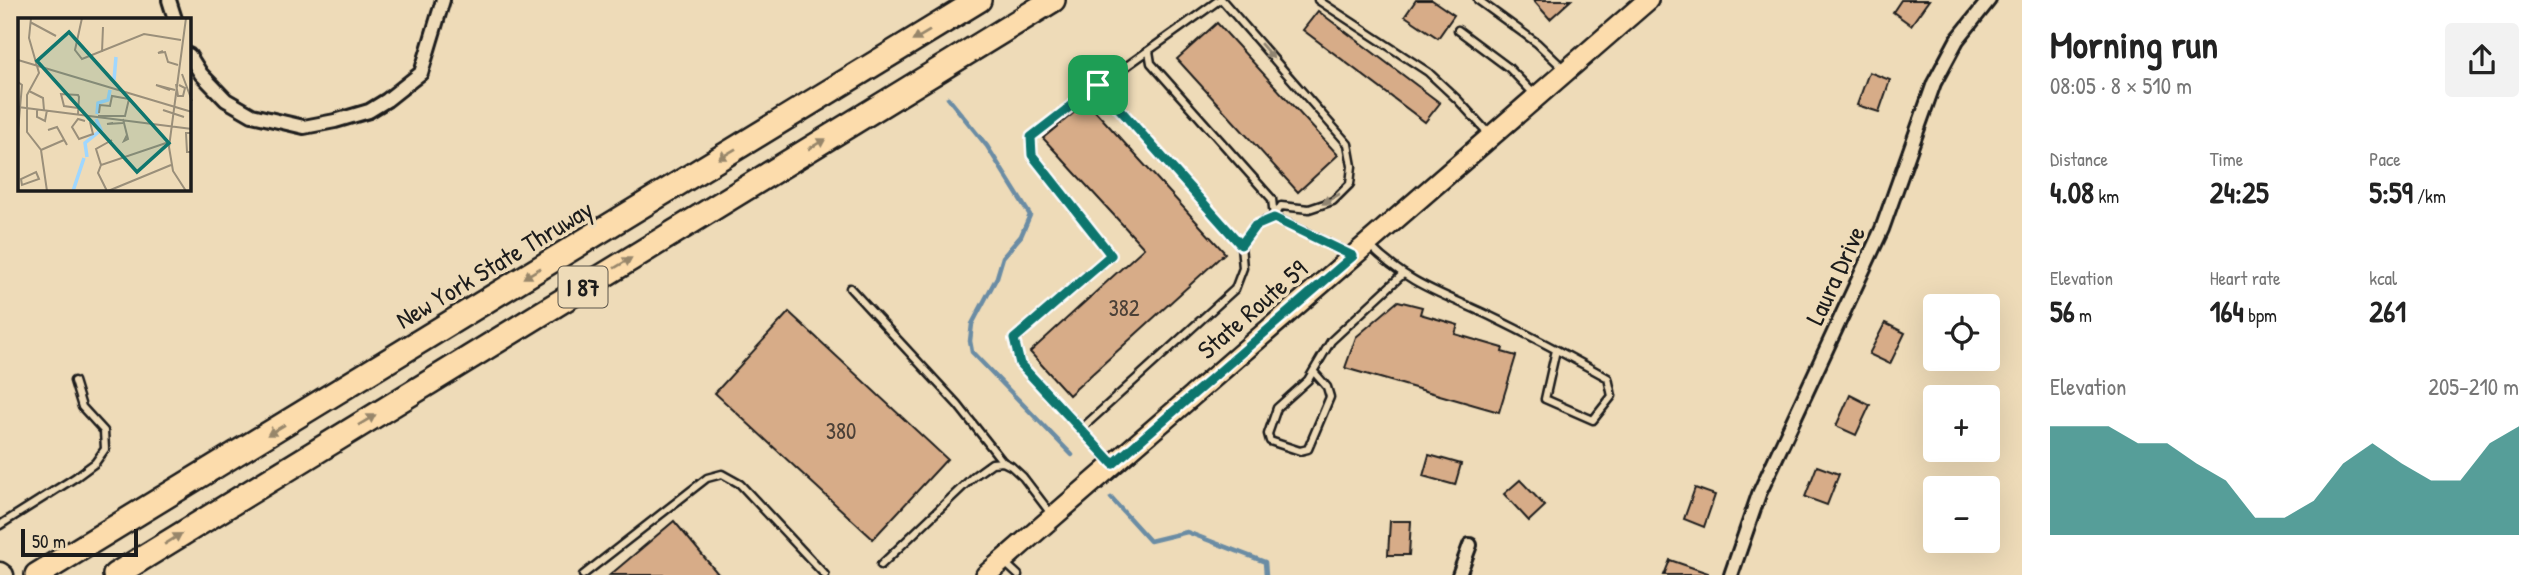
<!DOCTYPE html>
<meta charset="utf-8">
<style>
body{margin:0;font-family:"Patrick Hand",sans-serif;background:#f2f2f2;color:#222;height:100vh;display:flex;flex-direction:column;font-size:26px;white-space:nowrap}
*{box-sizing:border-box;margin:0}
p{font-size:23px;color:#767676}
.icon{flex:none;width:38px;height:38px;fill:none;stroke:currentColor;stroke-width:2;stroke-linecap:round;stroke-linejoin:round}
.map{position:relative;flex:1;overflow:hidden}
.panel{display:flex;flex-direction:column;background:#fff;width:525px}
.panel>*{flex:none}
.buttons{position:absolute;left:1923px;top:294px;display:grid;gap:14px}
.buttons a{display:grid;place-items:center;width:77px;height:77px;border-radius:7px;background:#fff;box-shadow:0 7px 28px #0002;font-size:35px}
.scale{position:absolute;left:21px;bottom:18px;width:117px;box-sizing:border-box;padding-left:7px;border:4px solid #1c1c1c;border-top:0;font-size:19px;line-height:24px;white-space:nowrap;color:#1c1c1c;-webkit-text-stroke:5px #eedbb8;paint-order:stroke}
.pin{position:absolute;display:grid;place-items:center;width:60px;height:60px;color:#fff;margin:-30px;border-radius:14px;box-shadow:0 4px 10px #0006}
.round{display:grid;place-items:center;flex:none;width:74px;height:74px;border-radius:7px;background:#f2f2f2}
.headline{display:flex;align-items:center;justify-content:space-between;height:119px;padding:0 28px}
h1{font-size:38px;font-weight:700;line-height:52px}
.metrics{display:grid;grid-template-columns:repeat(3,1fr);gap:10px;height:119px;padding:7px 28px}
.metrics div{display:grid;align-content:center}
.metrics b{font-size:30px;font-weight:700}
.metrics small{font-size:19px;font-weight:400}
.metrics p{font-size:19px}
.chart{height:196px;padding:14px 28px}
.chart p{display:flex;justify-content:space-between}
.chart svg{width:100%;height:126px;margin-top:7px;fill:#0f766e;opacity:.7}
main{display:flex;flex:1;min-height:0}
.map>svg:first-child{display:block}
</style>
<main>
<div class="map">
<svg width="2022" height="575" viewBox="0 0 2022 575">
<rect width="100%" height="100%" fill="#eedbb8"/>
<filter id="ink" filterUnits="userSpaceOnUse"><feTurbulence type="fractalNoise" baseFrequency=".0143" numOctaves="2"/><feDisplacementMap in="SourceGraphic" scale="14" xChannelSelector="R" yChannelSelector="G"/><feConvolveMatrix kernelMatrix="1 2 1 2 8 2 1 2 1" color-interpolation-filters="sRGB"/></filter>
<g filter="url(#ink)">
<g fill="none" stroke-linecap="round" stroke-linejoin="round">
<g stroke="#6b8ca4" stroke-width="4.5">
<path d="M948 98 987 146 1030 215 1021 236 1003 257 997 277 972 324 970 341 972 352 1072 455"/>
<path d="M1111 498 1150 541 1187 532 1265 562 1266 575"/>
</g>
</g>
<g fill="#d7ac88" stroke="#1c1c1c" stroke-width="2">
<path d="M1416 0H1432L1454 15 1438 38 1405 16Z"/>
<path d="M1533 0H1571L1550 19Z"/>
<path d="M1901 0H1929L1911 25 1893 12Z"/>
<path d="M1318 11 1440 103 1425 122 1303 30Z"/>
<path d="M1217 23 1338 155 1298 192 1177 59Z"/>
<path d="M1869 72 1890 80 1879 112 1857 105Z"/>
<path d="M1087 102 1225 253 1069 395 1030 352 1144 248 1043 138Z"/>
<path d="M1398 301 1422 307 1420 314 1458 325 1455 334 1503 348 1502 352 1516 356 1499 412 1345 368 1356 337Z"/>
<path d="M789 312 947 459 873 539 715 393Z"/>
<path d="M1885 323 1905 333 1890 364 1869 354Z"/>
<path d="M1850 395 1870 405 1856 435 1836 426Z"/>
<path d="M1429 455 1461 464 1455 485 1423 476Z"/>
<path d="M1817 466 1839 474 1827 505 1805 497Z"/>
<path d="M1520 480 1545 506 1529 521 1504 494Z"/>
<path d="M1695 488 1715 495 1704 527 1684 519Z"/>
<path d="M674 521 719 575H610Z"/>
<path d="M1390 521H1411L1409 555H1388Z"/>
<path d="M1670 560 1708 573V575H1664Z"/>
</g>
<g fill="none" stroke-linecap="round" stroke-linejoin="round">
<defs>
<g id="lane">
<path d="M1318 0 1428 72 1458 100 1489 134"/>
<path d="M1478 0 1537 43 1564 69"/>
<path d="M1458 30 1509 68 1535 95"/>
<path d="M1149 51 1151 63 1272 199 1274 217"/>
<path d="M1098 85 1241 245"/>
<path d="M1274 217 1351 255"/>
<path d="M1369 245C1410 287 1448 295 1498 320 1535 338 1572 358 1608 378L1612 396 1593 420 1545 399 1556 350"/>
<path d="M850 288 958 405 1003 462"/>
<path d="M1314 372 1327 387 1330 397 1308 449 1300 451 1270 441 1268 434 1277 408 1308 380 1331 341 1403 274"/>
<path d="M1081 429 1020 364 1014 339 1111 255 1032 155 1031 137C1092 89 1156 46 1219 0"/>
<path d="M1112 463 1081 429 1235 289 1243 268 1241 245 1255 226 1274 217 1281 206 1309 209 1333 201 1350 184 1352 166 1348 144 1222 0"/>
<path d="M0 525 76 477 95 463 105 449 104 431 82 407 74 381"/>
<path d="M1004 562 1018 575"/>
<path d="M881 565 974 476 992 463 1003 462 1011 466 1023 477 1052 515"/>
<path d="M583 575 707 478 722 474 740 484 825 575"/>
</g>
<g id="street">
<path d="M169 0 175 19"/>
<path d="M189 55 201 74 226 100 252 115 304 127 335 121 369 111 387 100 421 73 443 0"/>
<path d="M1459 575 1470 545"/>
<path d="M1731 575 1759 494 1882 229 1934 83 1957 40 1989 0"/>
</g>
<path id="secondary" d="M0 572 4 575"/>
<path id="primary" d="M986 575 1648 0"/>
<g id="highway">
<path d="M37 575 979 0"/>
<path d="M115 575 1053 0"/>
</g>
</defs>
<use href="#lane" stroke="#1c1c1c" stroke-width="11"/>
<use href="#street" stroke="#1c1c1c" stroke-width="18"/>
<use href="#secondary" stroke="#1c1c1c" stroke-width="23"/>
<use href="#primary" stroke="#1c1c1c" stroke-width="24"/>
<use href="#highway" stroke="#1c1c1c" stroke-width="28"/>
<use href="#lane" stroke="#eedbb8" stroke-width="6"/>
<use href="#street" stroke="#eedbb8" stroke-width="12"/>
<use href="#secondary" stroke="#eedbb8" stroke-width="18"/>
<use href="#primary" stroke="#fcdcac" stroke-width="19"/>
<use href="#highway" stroke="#fcdcac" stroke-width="23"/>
</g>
<defs><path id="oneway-solid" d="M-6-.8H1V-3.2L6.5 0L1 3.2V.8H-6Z" transform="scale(1.75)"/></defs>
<g fill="#97866b">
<use href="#oneway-solid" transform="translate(921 36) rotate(149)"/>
<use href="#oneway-solid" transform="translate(817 144) rotate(-31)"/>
<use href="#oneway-solid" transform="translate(727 154) rotate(149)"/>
<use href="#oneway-solid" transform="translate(623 263) rotate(-31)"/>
<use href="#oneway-solid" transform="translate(532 273) rotate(149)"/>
<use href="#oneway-solid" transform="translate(367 420) rotate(-31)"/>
<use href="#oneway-solid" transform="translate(276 430) rotate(149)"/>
<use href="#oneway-solid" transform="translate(173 539) rotate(-32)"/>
</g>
<g fill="#908572">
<use href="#oneway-solid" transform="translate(1267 51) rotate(49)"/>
<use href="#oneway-solid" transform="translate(1331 199) rotate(150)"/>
</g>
</g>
<g fill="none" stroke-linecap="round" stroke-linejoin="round" filter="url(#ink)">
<defs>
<path id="route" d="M1098 85 1241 245 1255 226 1274 218 1353 256 1113 464 1020 364 1014 339 1111 255 1032 155 1031 137Z"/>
</defs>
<use href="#route" stroke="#fff" stroke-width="14"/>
<use href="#route" stroke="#0f766e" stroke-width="9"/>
</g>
<g text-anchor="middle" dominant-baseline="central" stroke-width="7" stroke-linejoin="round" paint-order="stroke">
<g font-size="23" fill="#4b4037">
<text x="1124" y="307">382</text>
<text x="841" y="430">380</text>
</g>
<rect fill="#eedbb8" stroke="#5b554b" stroke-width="2" x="558.5" y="266.5" width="49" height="41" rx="5"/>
<g font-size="24" font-weight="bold" fill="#1c1c1c">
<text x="583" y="287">I 87</text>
</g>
<g font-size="26" fill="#1c1c1c" stroke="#eedbb8">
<text transform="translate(494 264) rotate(-31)">New York State Thruway</text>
<text transform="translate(1835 275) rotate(-65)">Laura Drive</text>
<text transform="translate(1252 309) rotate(-41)">State Route 59</text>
</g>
</g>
<g transform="translate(18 18)">
<rect width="173" height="173" fill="#eedbb8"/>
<path fill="none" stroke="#9fd7ff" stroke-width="3.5" d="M96 62 98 39M79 96 80 85 90 82 92 72M69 139 67 125 83 112 78 101M55 173 66 140"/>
<path fill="none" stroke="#9a8f7a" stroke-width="2" d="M13 0 11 20 21 55 9 77V114L23 132 29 173M64 0 57 32 64 41 126 16 163 22M12 4 38 18M145 33 140 35 147 34 150 44 160 47M84 34 85 9M0 42 174 94M164 56 174 83M0 64 4 67 0 113M158 66 160 78H165L167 70 161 67M152 72 138 67 157 72M11 73 25 80 26 92M0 89 174 111M19 91V99L27 103 29 92M145 92 166 99M60 96 61 79 60 77 43 76 46 88 60 90M80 98H107L111 81 94 78 92 88 82 87 81 95M105 101 110 121 106 123 109 117M67 103 60 101 54 109 61 121 75 116 72 104M95 105 89 106 105 105M30 112 39 109 49 127M174 115H168L169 134H174M23 132 46 122M83 147 78 131 94 122M18 154 21 161 4 167 3 161ZM89 173 80 155 83 147 151 124M90 173 153 147M168 173 155 153 151 129 168 0"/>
<path fill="#0f766e" fill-opacity="0.15" stroke="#0f766e" stroke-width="3.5" d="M51 14 151 125 119 154 19 43Z"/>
<rect width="173" height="173" fill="none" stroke="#1c1c1c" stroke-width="3.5"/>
</g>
</svg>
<div class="buttons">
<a><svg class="icon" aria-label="locate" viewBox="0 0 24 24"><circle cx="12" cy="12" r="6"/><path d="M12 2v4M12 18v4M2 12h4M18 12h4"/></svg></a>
<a>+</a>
<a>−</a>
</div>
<div class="scale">50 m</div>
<div class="pin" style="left:1098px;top:85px;background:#1e9e55"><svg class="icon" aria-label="arrive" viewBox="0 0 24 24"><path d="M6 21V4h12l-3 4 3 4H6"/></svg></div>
</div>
<section class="panel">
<div class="headline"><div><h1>Morning run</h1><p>08:05 · 8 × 510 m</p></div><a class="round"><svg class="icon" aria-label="share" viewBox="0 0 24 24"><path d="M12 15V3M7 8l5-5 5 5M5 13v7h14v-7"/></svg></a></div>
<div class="metrics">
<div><p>Distance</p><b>4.08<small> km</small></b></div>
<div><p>Time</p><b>24:25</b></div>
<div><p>Pace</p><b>5:59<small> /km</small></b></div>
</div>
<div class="metrics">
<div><p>Elevation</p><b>56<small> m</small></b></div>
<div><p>Heart rate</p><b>164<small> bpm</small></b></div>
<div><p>kcal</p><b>261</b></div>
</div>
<div class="chart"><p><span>Elevation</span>205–210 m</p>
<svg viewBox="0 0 160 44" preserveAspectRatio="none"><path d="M0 44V6L10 6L20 6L30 12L40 12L50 19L60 25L70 38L80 38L90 32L100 19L110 12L120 19L130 25L140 25L150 12L160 6V44z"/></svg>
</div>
</section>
</main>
